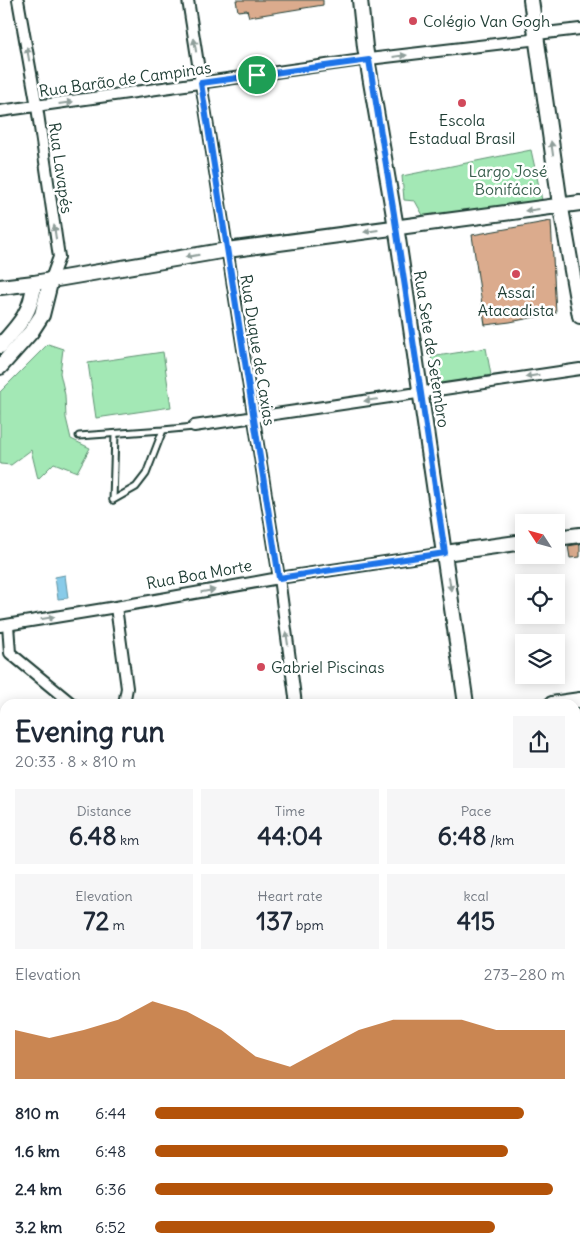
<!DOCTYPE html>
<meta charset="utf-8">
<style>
body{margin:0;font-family:Delius,sans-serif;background:#f6f6f7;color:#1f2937;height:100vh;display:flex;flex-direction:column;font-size:19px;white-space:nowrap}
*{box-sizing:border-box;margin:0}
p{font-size:16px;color:#747a83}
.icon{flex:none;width:28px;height:28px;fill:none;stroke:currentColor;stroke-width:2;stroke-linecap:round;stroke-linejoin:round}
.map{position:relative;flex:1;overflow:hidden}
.drawer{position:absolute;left:0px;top:699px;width:580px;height:556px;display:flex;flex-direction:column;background:#fff;border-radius:15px 15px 0 0;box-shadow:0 2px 12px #0003}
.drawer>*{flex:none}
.needle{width:32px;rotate:306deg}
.tools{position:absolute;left:515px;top:514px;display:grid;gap:10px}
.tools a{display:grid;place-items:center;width:50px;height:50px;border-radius:0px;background:#fff;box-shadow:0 2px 12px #0003;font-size:25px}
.pin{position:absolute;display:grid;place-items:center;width:42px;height:42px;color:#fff;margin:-21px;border:2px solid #fff;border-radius:50%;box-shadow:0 1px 5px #0007}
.round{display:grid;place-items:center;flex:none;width:52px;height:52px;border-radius:0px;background:#f6f6f7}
.headline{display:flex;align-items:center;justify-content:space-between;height:85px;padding:0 15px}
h1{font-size:28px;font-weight:700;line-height:38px}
.metrics{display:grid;grid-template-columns:repeat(3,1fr);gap:8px;height:85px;padding:5px 15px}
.metrics div{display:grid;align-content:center;border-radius:0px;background:#f6f6f7;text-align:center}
.metrics b{font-size:25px;font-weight:700}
.metrics small{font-size:14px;font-weight:400}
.metrics p{font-size:14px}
.chart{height:140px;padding:10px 15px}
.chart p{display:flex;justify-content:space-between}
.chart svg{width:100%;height:90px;margin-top:5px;fill:#b45309;opacity:.7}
ul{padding:0 15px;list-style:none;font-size:16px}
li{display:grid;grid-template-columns:80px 60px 1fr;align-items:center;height:38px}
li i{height:12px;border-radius:6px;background:#b45309}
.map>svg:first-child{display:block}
</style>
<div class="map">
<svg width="580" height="1254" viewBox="0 0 580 1254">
<rect width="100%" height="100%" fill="#fff"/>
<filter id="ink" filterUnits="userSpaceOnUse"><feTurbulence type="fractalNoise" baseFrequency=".02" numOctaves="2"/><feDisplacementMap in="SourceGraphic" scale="10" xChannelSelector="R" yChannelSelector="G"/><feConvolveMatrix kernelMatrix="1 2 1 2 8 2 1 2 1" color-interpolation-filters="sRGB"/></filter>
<g filter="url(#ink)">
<g fill="#a3e8b5" stroke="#619274">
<path d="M531 150 542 200 424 217 415 201 404 200 402 176Z"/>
<path d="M48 344 63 349 60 373 65 395 66 418 71 439 90 448 77 472 54 463 38 479 31 450 11 465 0 464V392Z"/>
<path d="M486 348 491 375 436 385 431 357Z"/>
<path d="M163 352 171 407 96 418 88 363Z"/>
</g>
<path fill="#88cbe9" stroke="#5e92a1" d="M65 575 68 598 58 599 55 577Z"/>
<g fill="#dbab8d" stroke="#1f3d34">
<path d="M236 0H323V5L249 17 247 10 238 11Z"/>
<path d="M551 221 556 313 510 322 485 325 472 235Z"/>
<path d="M580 544V557L570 558 568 546Z"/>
</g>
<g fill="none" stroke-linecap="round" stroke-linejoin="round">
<defs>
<g id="lane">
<path d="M79 436 163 430 194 427"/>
<path d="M113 500 136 487 146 474 163 430"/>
<path d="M113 500 115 434"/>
</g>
<g id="street">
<path d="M18 0 37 107 59 257 51 279"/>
<path d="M188 0 279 578 296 704"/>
<path d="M0 111 369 59 530 40 537 34 580 29"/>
<path d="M194 426 580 369"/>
<path d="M116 607 127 688 124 704"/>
<path d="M8 625 10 653 72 704"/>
<path d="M0 626 116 607 279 578 445 553"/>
<path d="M0 803 5 807"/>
<path d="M0 860 5 855"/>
<path d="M575 869 580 868"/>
<path d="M575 1039 580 1038"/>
<path d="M0 1221 5 1226"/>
<path d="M575 1240 580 1235"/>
<path d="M32 1250 37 1254"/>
<path d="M289 1250 294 1254"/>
<path d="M383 1250 384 1254"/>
<path d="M60 1254 64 1250"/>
<path d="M202 1254 205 1250"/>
<path d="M334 1254 337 1250"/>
<path d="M561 1254 565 1250"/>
</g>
<g id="secondary">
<path d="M360 0 365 47 398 239 466 704"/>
<path d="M531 0 559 197 580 316"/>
<path d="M0 287 34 283 227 250 580 203"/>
<path d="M0 346C19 325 32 312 34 283"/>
<path d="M0 367 31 332 42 315 51 279"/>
<path d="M556 538 580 535"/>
<path d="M445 553 524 542"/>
<path d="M552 704 580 700"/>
<path d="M0 1039 5 1033"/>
<path d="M575 1158 580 1163"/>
</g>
</defs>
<use href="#lane" stroke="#1f3d34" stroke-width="9"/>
<use href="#street" stroke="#1f3d34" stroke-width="14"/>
<use href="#secondary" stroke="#1f3d34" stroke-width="18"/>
<use href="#lane" stroke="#fff" stroke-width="5"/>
<use href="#street" stroke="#fff" stroke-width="10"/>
<use href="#secondary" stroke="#fff" stroke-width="14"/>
</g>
<defs><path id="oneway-solid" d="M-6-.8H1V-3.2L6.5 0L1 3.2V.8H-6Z" transform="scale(1.25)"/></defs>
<g fill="#8f9e9a">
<use href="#oneway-solid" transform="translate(195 45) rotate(-99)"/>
<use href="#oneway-solid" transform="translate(28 54) rotate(-100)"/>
<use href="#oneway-solid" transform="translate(400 56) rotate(-7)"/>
<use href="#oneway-solid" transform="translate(66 103) rotate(-8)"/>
<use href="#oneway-solid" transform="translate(552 148) rotate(-98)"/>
<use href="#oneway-solid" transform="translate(532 210) rotate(173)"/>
<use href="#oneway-solid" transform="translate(371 231) rotate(172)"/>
<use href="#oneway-solid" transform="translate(55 232) rotate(-98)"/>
<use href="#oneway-solid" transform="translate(192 256) rotate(171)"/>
<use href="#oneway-solid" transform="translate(532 376) rotate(171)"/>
<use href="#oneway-solid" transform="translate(371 400) rotate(172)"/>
<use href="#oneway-solid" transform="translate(450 584) rotate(82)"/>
<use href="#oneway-solid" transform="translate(208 591) rotate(-10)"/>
<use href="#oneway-solid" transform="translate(48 618) rotate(-9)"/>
<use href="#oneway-solid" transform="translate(287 638) rotate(-98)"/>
</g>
</g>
<g fill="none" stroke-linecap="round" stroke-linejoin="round" filter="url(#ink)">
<defs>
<path id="route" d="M369 60 394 214 445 553 279 578 201 83Z"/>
</defs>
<use href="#route" stroke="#fff" stroke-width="10"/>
<use href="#route" stroke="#1a73e8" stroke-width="6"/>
</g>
<g fill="#d1495b" stroke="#fff" stroke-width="2">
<circle cx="413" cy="21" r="5"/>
<circle cx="462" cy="103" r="5"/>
<circle cx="516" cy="274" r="5"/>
<circle cx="261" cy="667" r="5"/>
</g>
<g text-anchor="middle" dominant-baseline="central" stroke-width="5" stroke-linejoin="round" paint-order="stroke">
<g font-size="16" fill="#1f3d34" stroke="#fff" text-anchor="start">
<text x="423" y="21">Colégio Van Gogh</text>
<text x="462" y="120" text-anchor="middle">Escola<tspan x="462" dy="18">Estadual Brasil</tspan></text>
<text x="516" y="292" text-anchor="middle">Assaí<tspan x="516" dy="18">Atacadista</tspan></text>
<text x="271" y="667">Gabriel Piscinas</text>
</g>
<g font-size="16" fill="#1f3d34" stroke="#fff">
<text transform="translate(125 79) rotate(-8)">Rua Barão de Campinas</text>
<text transform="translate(61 168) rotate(82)">Rua Lavapés</text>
<text transform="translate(432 349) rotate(81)">Rua Sete de Setembro</text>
<text transform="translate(258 350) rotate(81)">Rua Duque de Caxias</text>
<text transform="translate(199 574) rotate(-10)">Rua Boa Morte</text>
</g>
<g font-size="16" fill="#395f4e" stroke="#fff">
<text x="508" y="171">Largo José<tspan x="508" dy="18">Bonifácio</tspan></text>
</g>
</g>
</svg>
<div class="tools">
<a><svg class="needle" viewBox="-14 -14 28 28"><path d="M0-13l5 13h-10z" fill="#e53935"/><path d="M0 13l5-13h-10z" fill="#747a83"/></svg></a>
<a><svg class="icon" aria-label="locate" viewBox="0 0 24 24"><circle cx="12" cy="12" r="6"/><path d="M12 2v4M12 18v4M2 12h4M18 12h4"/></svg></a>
<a><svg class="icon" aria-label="layers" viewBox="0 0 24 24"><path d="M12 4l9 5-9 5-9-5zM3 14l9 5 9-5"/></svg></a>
</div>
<div class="pin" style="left:257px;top:75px;background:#1e9e55"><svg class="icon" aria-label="arrive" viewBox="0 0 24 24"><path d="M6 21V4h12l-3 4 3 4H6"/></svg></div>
<section class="drawer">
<div class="headline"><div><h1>Evening run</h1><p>20:33 · 8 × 810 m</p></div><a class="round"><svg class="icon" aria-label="share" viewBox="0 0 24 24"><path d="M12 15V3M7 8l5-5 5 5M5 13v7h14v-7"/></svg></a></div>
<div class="metrics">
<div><p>Distance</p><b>6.48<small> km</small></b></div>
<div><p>Time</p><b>44:04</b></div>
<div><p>Pace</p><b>6:48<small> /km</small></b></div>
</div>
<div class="metrics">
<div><p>Elevation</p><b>72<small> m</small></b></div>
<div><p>Heart rate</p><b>137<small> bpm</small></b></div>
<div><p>kcal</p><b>415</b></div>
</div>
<div class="chart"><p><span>Elevation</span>273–280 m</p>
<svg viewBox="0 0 160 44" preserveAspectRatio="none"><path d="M0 44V20L10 24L20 20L30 15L40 6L50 11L60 20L70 33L80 38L90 29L100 20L110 15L120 15L130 15L140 20L150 20L160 20V44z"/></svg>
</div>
<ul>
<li><b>810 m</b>6:44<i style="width:90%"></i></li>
<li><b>1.6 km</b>6:48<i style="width:86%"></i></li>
<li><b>2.4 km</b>6:36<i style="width:97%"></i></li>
<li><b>3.2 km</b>6:52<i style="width:83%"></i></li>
</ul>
</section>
</div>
